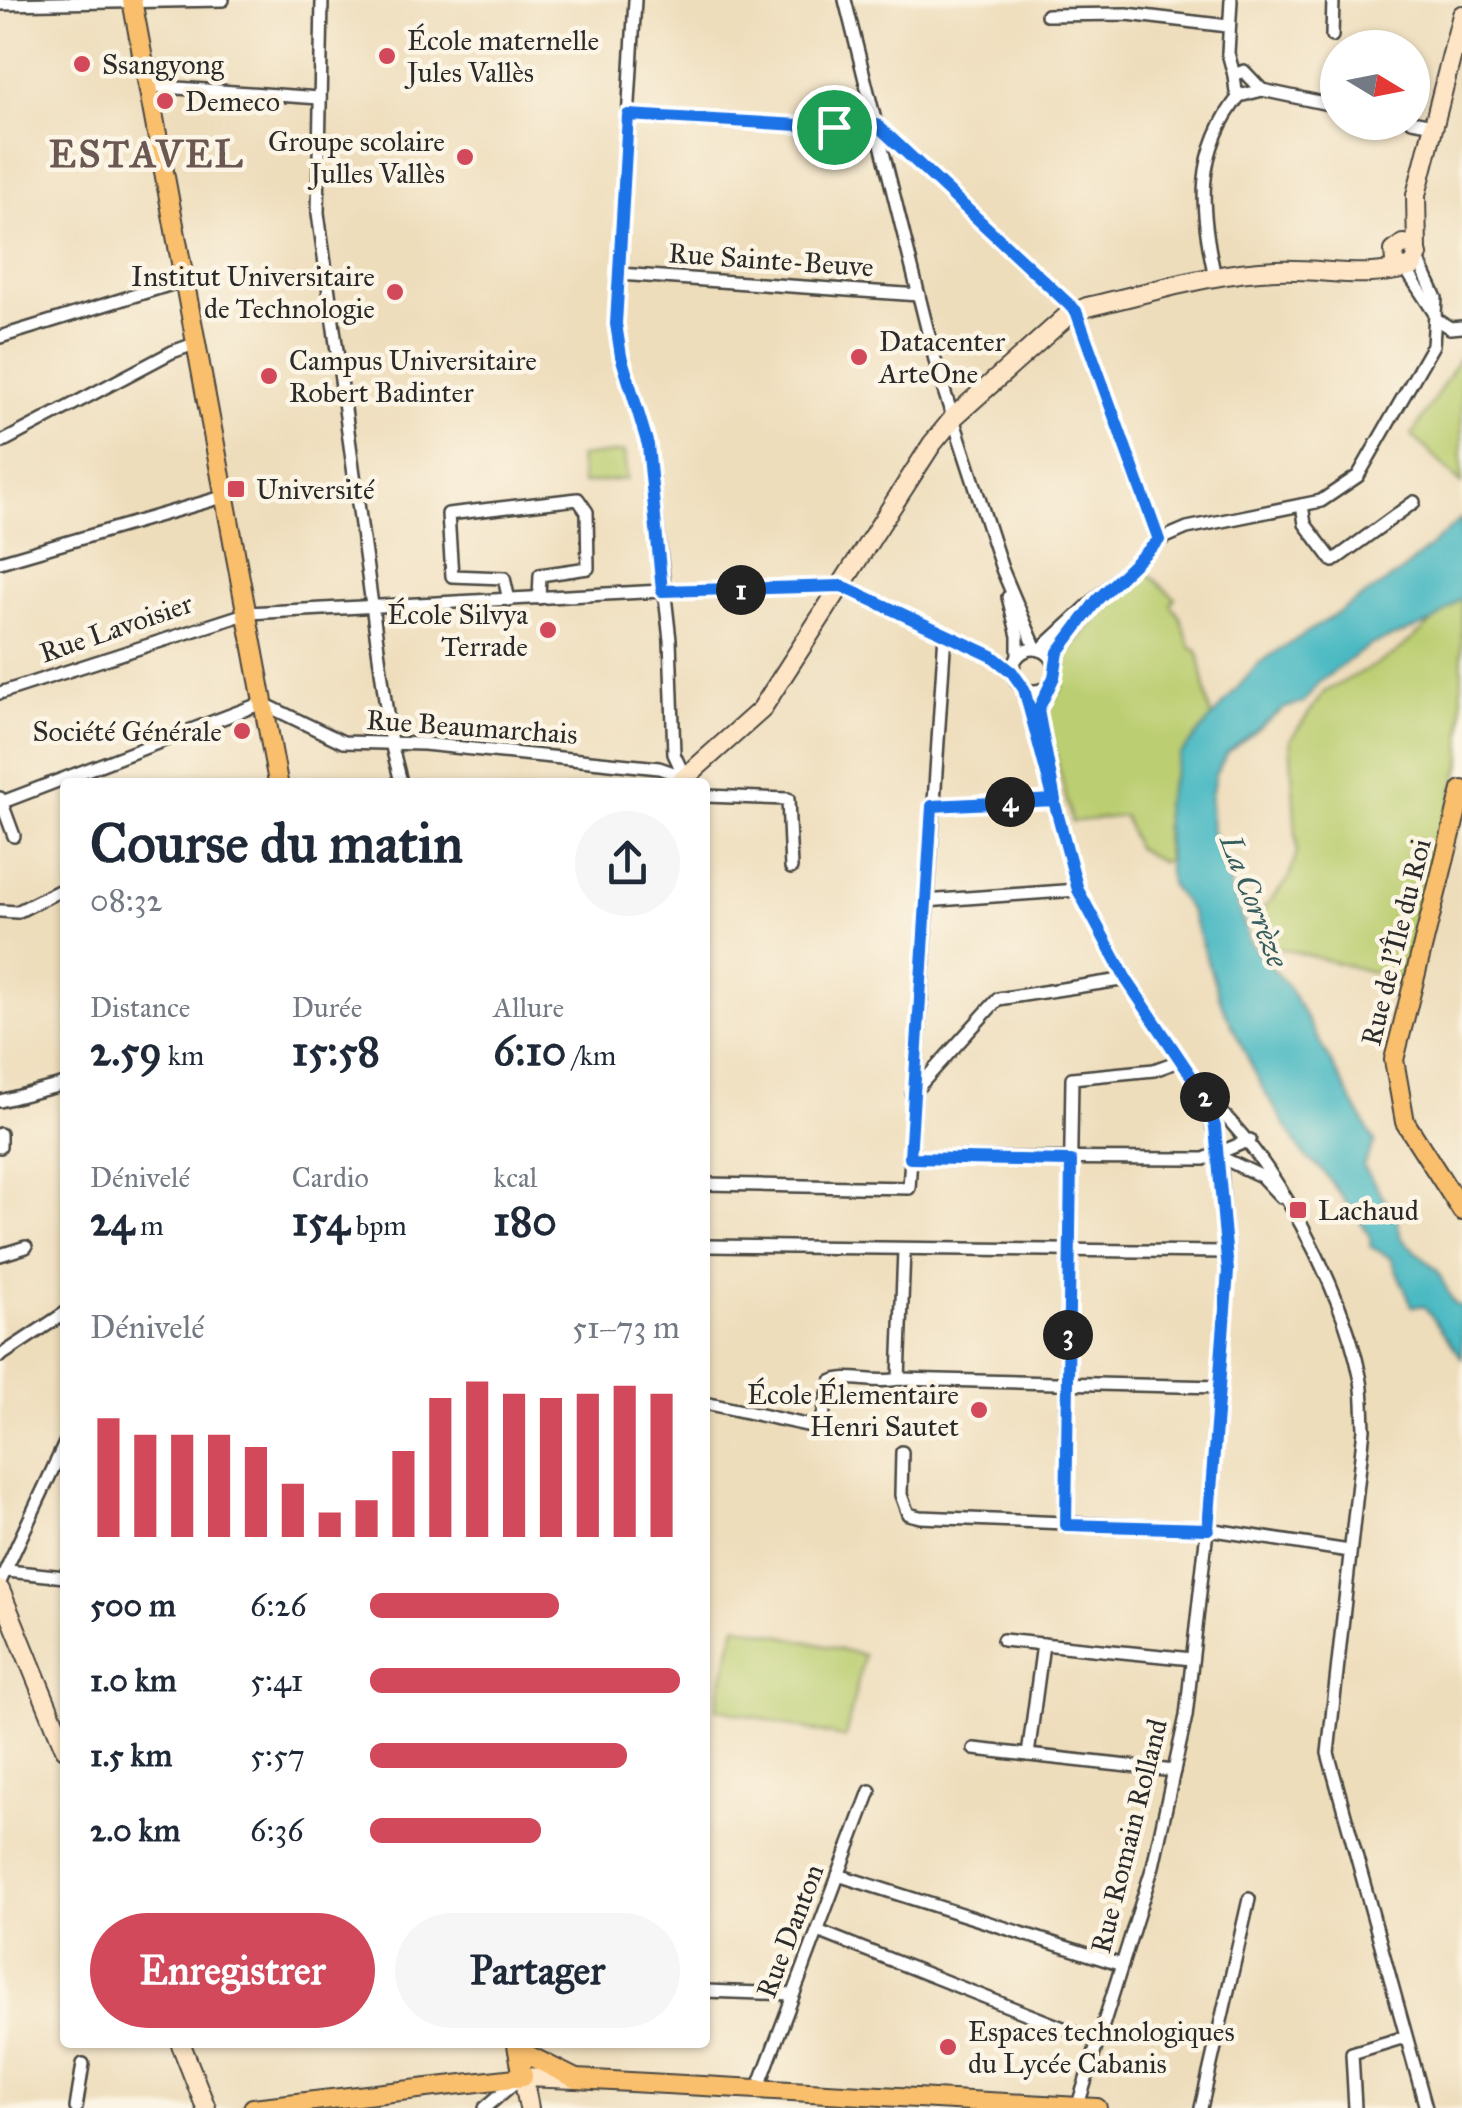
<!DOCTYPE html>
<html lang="fr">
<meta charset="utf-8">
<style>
body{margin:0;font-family:"IM FELL Great Primer",serif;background:#f6f6f7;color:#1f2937;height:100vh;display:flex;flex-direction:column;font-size:38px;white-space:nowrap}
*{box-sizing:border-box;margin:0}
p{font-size:32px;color:#747a83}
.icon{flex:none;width:55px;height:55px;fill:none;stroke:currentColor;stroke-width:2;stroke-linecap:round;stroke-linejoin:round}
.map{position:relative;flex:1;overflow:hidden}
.details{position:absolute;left:60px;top:778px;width:650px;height:1270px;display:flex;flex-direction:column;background:#fff;border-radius:10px;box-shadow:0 2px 8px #0004}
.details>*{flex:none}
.needle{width:65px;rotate:100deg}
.buttons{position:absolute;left:1320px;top:30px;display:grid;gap:20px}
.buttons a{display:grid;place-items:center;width:110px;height:110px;border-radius:50%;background:#fff;box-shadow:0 2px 8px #0004;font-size:50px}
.pin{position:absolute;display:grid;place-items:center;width:85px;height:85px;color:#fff;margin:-42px;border:5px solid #fff;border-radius:50%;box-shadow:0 2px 10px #0007}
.km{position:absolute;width:50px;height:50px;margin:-25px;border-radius:50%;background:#222;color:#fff;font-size:28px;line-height:50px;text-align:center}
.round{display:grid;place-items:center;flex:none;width:105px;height:105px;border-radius:52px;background:#f6f6f7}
.head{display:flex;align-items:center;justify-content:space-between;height:170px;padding:0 30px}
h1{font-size:55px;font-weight:800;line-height:75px}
.figures{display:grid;grid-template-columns:repeat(3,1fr);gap:15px;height:170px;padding:10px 30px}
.figures div{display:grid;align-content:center}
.figures b{font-size:42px;font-weight:800}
.figures small{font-size:28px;font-weight:400}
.figures p{font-size:28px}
.chart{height:280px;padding:20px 30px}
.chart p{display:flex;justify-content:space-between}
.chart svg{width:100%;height:180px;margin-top:10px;stroke:#d1495b;stroke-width:6}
.action{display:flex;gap:20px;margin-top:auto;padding:20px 30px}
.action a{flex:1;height:115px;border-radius:60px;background:#d1495b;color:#fff;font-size:40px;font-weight:800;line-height:115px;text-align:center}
.action a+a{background:#f6f6f7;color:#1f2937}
ul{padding:0 30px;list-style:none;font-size:32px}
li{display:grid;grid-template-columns:160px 120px 1fr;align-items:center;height:75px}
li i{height:25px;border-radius:12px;background:#d1495b}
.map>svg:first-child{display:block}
</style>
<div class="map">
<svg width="1462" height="2108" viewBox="0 0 1462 2108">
<rect width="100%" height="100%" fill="#fcf5e5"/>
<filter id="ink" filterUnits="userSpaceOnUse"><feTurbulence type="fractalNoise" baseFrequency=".01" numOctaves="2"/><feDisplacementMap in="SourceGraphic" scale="20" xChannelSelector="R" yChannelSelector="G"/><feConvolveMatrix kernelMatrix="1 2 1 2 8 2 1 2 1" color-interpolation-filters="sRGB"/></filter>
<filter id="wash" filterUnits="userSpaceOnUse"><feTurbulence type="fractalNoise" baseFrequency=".0048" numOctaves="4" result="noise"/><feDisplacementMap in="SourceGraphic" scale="40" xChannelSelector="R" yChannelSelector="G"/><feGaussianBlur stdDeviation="2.25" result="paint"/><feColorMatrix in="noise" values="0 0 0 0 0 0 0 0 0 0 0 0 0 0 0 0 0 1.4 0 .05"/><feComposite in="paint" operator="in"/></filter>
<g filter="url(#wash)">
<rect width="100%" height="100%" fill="#edb"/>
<g fill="#bbce71" stroke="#737c4e" stroke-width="2.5">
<path d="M1462 354V484L1412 435Z"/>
<path d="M624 452 627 479 582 484 579 457Z"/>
<path d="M1144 570 1175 598 1171 605 1180 617 1191 648 1198 651 1211 719C1170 768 1159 794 1167 860L1162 862 1136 848 1124 816 1072 822 1045 712 1062 687 1066 653Z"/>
<path d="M1462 598V759L1403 980 1271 946 1260 912 1288 880 1297 852 1290 740 1324 692 1392 656Z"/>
<path d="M736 1625 864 1655 845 1738 716 1708Z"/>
</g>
<path fill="#4bbac3" stroke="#3b7277" stroke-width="2.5" d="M1462 518V598L1433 622 1370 645 1319 682 1303 703 1285 708 1228 752 1215 775 1210 802 1212 832 1250 942 1290 989 1375 1142 1363 1166 1397 1219 1401 1238 1437 1270 1454 1303 1462 1308V1358L1424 1306H1412L1391 1258 1371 1247 1370 1235 1323 1171 1305 1157 1263 1089 1222 1005 1191 912 1170 884 1164 805 1180 755 1259 663 1400 573Z"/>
</g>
<g filter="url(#ink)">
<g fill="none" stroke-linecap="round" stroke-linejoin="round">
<defs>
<g id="street">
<path d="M322 0 318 213 391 743 401 782"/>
<path d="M635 0 616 325 621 357 648 445 670 640 674 754 687 782"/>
<path d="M845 0 938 372 1002 569 1036 649"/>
<path d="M1231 0 1228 53 1234 75"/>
<path d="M0 4 223 0"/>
<path d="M1047 15 1127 14 1228 26"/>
<path d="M1332 36 1333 0"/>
<path d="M1244 71 1262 90 1243 95 1236 92 1234 75Z"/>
<path d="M148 86 320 98"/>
<path d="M1262 90 1338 106"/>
<path d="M628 115 834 127 877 125"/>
<path d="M1412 121 1433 125"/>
<path d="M877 125 1076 311 1159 540"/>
<path d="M1405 268 1435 314"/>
<path d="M619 274 919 295"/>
<path d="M1215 277C1200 210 1194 152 1240 95"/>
<path d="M1436 319 1450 328 1462 327"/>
<path d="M0 337 185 280"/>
<path d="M0 443 172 352 197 343"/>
<path d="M1302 505 1305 524 1333 561 1414 502"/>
<path d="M0 562 226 496"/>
<path d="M1008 597 1018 636V656"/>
<path d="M509 600 504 578 452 576 448 514 578 499 587 512 588 568 540 575 539 598"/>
<circle cx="1034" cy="670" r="21"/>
<path d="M1040 650 1159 540 1187 528 1321 501 1358 476 1433 345 1436 298 1418 259"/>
<path d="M1055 667 1062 644 1095 603"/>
<path d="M1024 689 1078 890 1127 979 1206 1098 1220 1157 1228 1271 1211 1495 1186 1716 1153 1866 1077 2108"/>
<path d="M0 693 248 613 662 591 842 586 992 656 1012 672"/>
<path d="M1041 732 1037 710 1047 688"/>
<path d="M705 796 788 799 791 868"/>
<path d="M0 798 14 836"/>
<path d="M0 803 262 703 343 742 424 744 659 768 685 777"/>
<path d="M932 806 1055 800"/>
<path d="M925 901 1078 890"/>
<path d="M0 911 17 912 65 888"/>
<path d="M912 1094 998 999 1127 979"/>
<path d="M1206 1098C1273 1154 1343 1290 1360 1376 1364 1393 1363 1412 1364 1429L1328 1753 1426 2108"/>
<path d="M0 1101 65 1084"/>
<path d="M0 1134V1147"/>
<path d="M1220 1157 1261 1176 1281 1197"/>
<path d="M910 1158 1204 1159 1250 1140"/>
<path d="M705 1184 909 1188 945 633"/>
<path d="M705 1246 1226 1252"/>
<path d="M0 1255 26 1247"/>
<path d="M0 1356 65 1313"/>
<path d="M899 1379 904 1250"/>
<path d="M705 1403 820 1428 831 1382C847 1373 874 1385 899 1379L1219 1387"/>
<path d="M902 1452 901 1495 908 1514 920 1517 1208 1529 1349 1551"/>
<path d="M1065 1525 1072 1078 1154 1070 1179 1061"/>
<path d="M8 1571 65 1577"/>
<path d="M0 1582 65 1443"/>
<path d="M1003 1640 1192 1659"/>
<path d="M974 1749 1174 1771"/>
<path d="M1028 1755 1043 1644"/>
<path d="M838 1875 1122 1965"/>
<path d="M818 1931 1096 2041"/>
<path d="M705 1991 793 1994"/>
<path d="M758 2089 870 1791"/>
<path d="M76 2108 83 2064"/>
<path d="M485 2108 515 2082"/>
<path d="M1201 2108 1249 1899"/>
<path d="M1355 2108 1352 2053 1405 2037"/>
</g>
<g id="secondary">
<path d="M1417 251 1416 195 1462 15"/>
<path d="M680 782 761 710 932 444 955 416 1067 316 1087 307C1149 293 1212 272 1276 270 1329 268 1360 281 1413 266L1418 255 1411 245 1403 244 1394 251 1395 262 1401 268"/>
<path d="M0 1590 65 1749"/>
<path d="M180 2042 206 2108"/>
<path d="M529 2108 523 2077 576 2079"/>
</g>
<g id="primary">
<path d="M132 0 278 782"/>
<path d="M1462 790 1394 1060 1405 1122 1462 1211"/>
<path d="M518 2050 576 2079 1097 2108"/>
<path d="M253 2108 523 2077 517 2045"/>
</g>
</defs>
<use href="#street" stroke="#484641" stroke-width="16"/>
<use href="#secondary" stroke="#484641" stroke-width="22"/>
<use href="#primary" stroke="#484641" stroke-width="22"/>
<use href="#street" stroke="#fff" stroke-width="11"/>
<use href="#secondary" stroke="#fde5c5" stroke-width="18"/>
<use href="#primary" stroke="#f9bf6d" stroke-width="18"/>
</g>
</g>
<g fill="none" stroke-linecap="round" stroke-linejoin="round" filter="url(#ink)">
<defs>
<path id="route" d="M834 127 628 115 616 324 621 356 648 445 662 591 842 586 992 656 1012 672 1024 689 1078 890 1126 979 1206 1098 1215 1127 1228 1271 1208 1529 1066 1525 1071 1161 910 1158 932 806 1055 800 1038 710 1054 677 1058 652 1097 600 1159 540 1076 311 877 125 834 127"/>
</defs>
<use href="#route" stroke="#fff" stroke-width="20"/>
<use href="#route" stroke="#1a73e8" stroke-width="12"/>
</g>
<g fill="#d1495b" stroke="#fcf5e5" stroke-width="4">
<circle cx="387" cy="56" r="10"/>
<circle cx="82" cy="64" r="10"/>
<circle cx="165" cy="101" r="10"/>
<circle cx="465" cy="157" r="10"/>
<circle cx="395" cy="292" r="10"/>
<circle cx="859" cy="357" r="10"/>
<circle cx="269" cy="376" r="10"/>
<rect x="226" y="479" width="20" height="20" rx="5"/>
<circle cx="548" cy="630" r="10"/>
<circle cx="242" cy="731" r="10"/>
<rect x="1288" y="1200" width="20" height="20" rx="5"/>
<circle cx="979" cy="1410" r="10"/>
<circle cx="948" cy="2047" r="10"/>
</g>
<g text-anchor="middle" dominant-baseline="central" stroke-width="9" stroke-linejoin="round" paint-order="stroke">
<g font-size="28" fill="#2b2b2b" stroke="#fcf5e5" text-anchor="start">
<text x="407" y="40">École maternelle<tspan x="407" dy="32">Jules Vallès</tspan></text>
<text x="102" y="64">Ssangyong</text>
<text x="185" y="101">Demeco</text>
<text x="445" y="141" text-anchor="end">Groupe scolaire<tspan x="445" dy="32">Julles Vallès</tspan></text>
<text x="375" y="276" text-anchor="end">Institut Universitaire<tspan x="375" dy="32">de Technologie</tspan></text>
<text x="879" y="341">Datacenter<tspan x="879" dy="32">ArteOne</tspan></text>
<text x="289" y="360">Campus Universitaire<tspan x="289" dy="32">Robert Badinter</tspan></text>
<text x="256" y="489">Université</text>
<text x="528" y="614" text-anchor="end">École Silvya<tspan x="528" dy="32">Terrade</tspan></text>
<text x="222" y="731" text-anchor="end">Société Générale</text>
<text x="1318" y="1210">Lachaud</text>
<text x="959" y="1394" text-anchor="end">École Élementaire<tspan x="959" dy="32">Henri Sautet</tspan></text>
<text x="968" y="2031">Espaces technologiques<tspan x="968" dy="32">du Lycée Cabanis</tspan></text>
</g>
<g font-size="28" fill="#2b2b2b" stroke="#fcf5e5">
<text transform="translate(771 260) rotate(4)">Rue Sainte-Beuve</text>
<text transform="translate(116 628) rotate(-19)">Rue Lavoisier</text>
<text transform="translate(472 727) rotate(4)">Rue Beaumarchais</text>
<text transform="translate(1396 942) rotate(-76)">Rue de l'Île du Roi</text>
<text transform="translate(1129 1836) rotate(-76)">Rue Romain Rolland</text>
<text transform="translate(790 1931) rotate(-69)">Rue Danton</text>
</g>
<g font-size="30" font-style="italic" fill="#365d60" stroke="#fcf5e5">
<text transform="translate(1254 901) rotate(69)">La Corrèze</text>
</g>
<g font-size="38" font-weight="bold" letter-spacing="2.5" fill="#6b5853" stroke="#fcf5e5">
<text x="147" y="154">ESTAVEL</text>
</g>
</g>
</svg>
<div class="buttons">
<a><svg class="needle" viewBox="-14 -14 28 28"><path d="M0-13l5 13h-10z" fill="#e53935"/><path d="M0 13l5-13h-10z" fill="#747a83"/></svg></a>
</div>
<div class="pin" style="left:834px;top:127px;background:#1e9e55"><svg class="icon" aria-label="arrive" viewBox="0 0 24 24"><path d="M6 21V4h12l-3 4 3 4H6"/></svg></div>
<b class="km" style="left:741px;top:590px">1</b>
<b class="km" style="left:1205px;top:1097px">2</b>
<b class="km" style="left:1068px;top:1335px">3</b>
<b class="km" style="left:1010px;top:802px">4</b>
<section class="details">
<div class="head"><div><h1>Course du matin</h1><p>08:32</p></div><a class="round"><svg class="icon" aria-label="share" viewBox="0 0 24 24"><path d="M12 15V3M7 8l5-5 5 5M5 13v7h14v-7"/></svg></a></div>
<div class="figures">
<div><p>Distance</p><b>2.59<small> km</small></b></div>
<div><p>Durée</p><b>15:58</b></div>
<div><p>Allure</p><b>6:10<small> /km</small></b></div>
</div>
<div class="figures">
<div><p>Dénivelé</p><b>24<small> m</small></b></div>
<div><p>Cardio</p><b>154<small> bpm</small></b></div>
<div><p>kcal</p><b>180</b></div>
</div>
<div class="chart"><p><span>Dénivelé</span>51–73 m</p>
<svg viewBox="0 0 160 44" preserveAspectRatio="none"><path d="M5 44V15M15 44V19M25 44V19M35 44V19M45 44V22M55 44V31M65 44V38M75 44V35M85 44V23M95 44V10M105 44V6M115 44V9M125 44V10M135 44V9M145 44V7M155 44V9"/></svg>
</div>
<ul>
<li><b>500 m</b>6:26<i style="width:61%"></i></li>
<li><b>1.0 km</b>5:41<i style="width:100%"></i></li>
<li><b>1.5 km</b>5:57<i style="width:83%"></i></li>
<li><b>2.0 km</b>6:36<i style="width:55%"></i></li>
</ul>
<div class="action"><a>Enregistrer</a><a>Partager</a></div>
</section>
</div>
